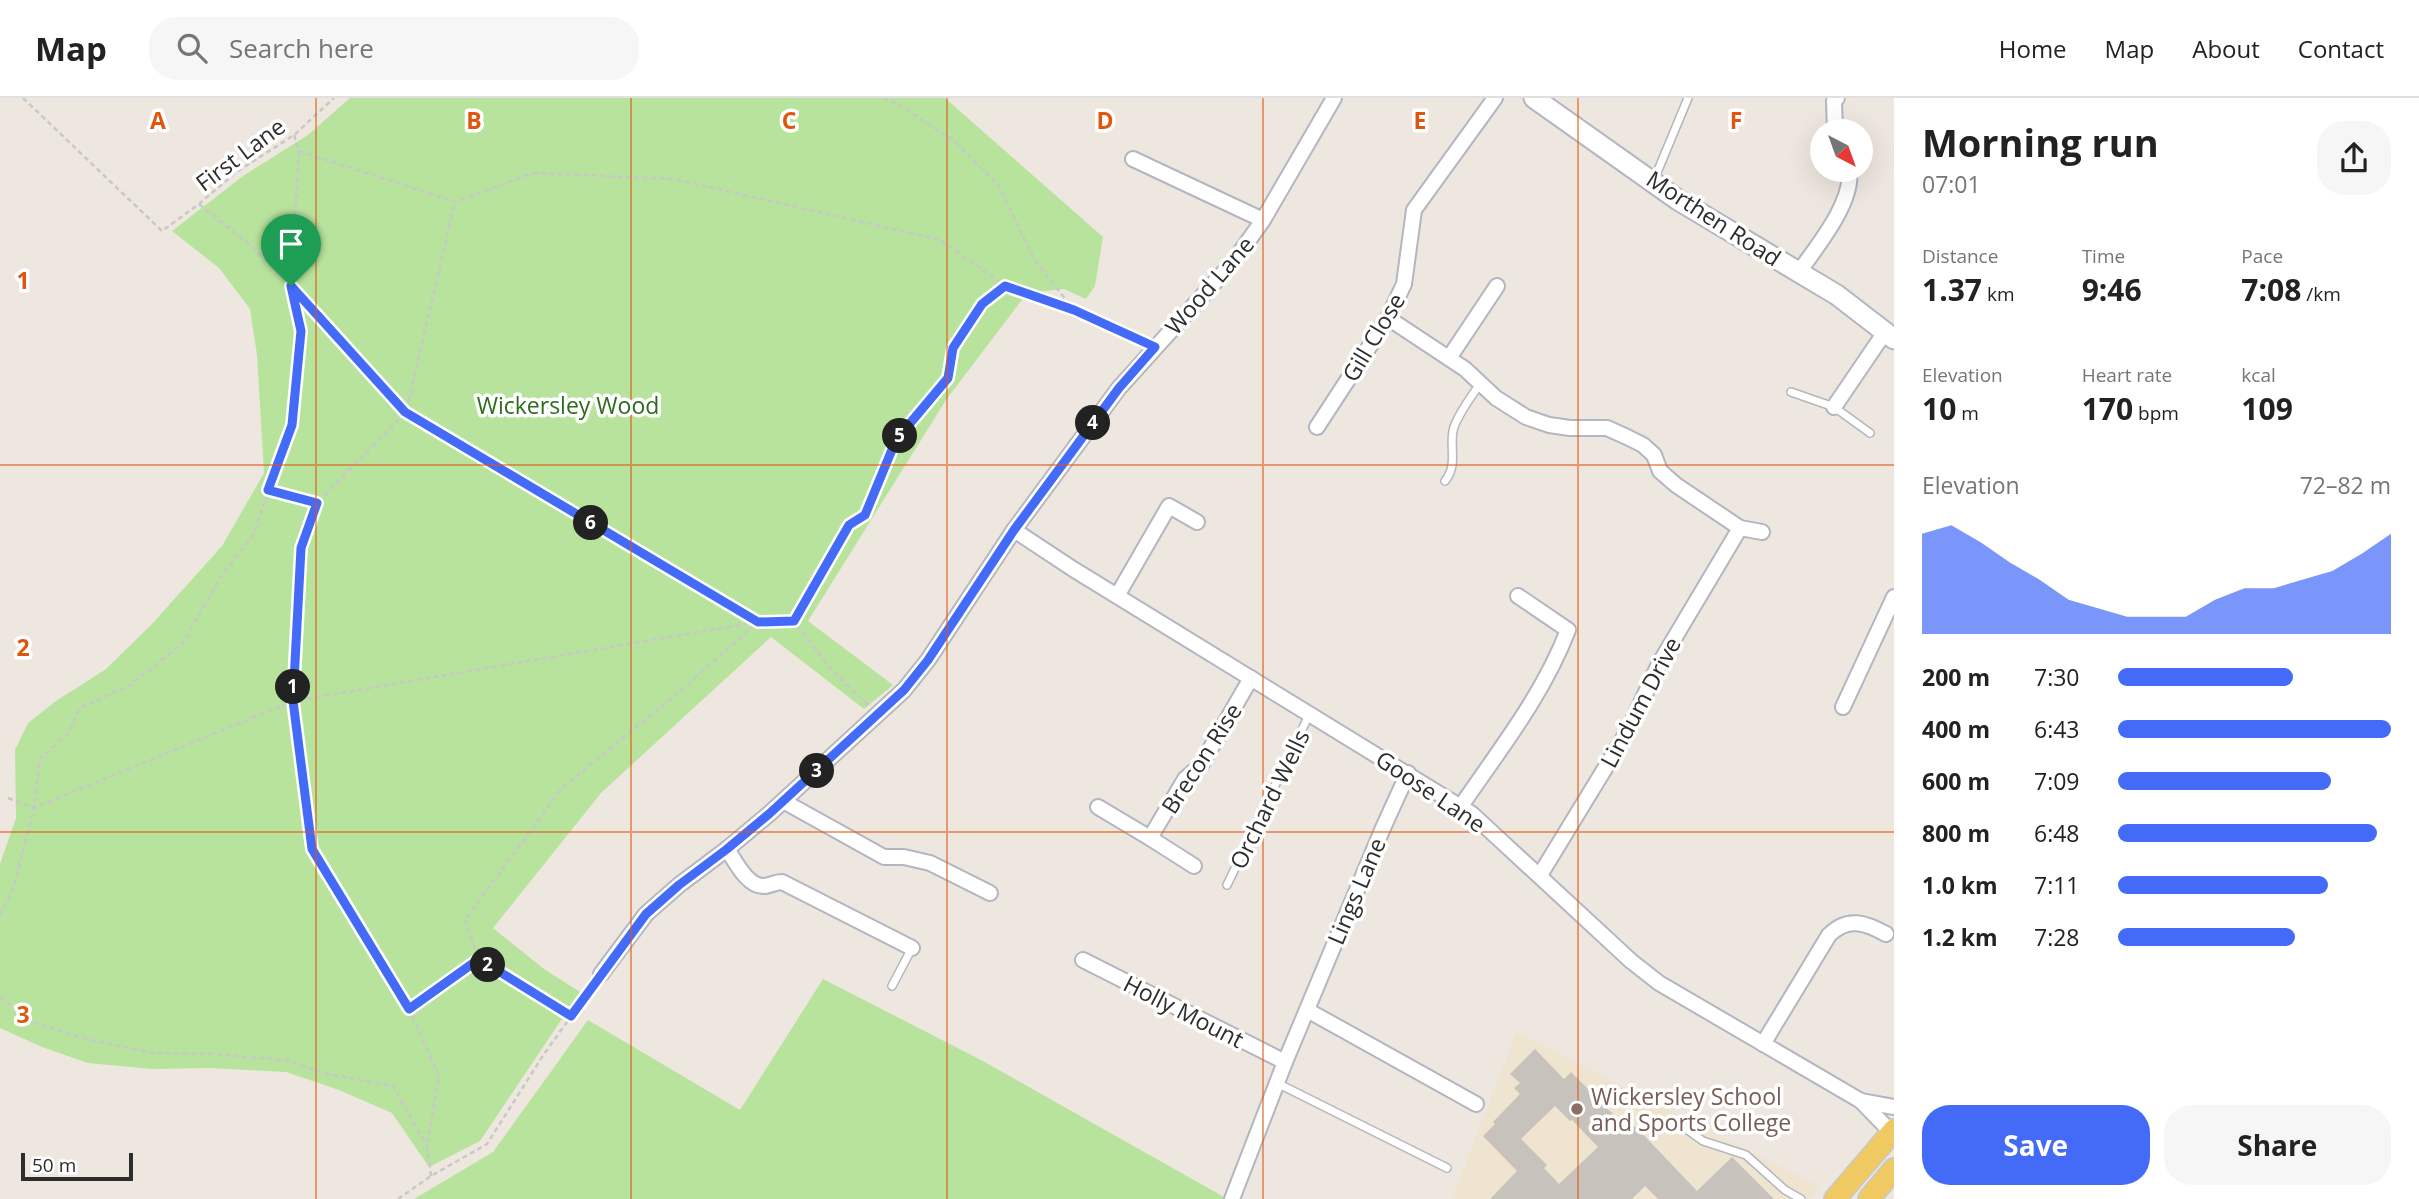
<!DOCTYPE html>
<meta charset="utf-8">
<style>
body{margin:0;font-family:"Open Sans",sans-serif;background:#f6f6f6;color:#222;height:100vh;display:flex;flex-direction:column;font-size:26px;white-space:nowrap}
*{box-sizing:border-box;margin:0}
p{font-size:23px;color:#767676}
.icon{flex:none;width:38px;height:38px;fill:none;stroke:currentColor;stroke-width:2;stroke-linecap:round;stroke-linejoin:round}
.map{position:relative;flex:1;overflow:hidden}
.details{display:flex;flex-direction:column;background:#fff;width:525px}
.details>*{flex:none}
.needle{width:46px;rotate:139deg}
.fabs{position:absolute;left:1810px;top:21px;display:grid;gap:14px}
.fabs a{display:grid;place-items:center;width:63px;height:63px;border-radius:50%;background:#fff;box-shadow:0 7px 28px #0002;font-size:35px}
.scale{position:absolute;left:21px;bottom:18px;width:112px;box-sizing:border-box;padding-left:7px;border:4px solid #2d2d2d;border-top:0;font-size:19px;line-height:24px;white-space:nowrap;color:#2d2d2d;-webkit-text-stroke:5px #fff;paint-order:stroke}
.pin{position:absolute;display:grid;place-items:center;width:60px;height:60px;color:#fff;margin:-72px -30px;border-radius:50% 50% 50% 0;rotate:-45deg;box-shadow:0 0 7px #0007}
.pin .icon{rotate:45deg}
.km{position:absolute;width:35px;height:35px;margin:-18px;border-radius:50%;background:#222;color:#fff;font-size:19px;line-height:35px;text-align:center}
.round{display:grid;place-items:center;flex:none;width:74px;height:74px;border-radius:28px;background:#f6f6f6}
.overview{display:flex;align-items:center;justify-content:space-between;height:119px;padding:0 28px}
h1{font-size:38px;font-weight:700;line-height:52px}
.figures{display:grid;grid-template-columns:repeat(3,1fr);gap:10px;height:119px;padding:7px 28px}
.figures div{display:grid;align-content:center}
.figures b{font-size:30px;font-weight:700}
.figures small{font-size:19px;font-weight:400}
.figures p{font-size:19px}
.chart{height:196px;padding:14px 28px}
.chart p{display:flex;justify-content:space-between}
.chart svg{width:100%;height:126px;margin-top:7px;fill:#436bf8;opacity:.7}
.primary-button{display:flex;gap:14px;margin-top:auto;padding:14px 28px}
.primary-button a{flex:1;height:80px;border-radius:28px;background:#436bf8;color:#fff;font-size:28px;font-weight:700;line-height:80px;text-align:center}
.primary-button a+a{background:#f6f6f6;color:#222}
ul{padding:0 28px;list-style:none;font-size:23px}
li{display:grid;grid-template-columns:112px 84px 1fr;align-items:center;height:52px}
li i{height:18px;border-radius:9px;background:#436bf8}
header{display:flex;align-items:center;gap:42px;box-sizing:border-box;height:98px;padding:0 35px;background:#fff;border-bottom:2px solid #e0e0e0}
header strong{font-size:33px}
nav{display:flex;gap:38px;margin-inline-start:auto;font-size:24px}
.search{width:490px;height:63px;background:#f6f6f6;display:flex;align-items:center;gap:18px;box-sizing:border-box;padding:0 24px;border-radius:28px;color:#767676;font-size:26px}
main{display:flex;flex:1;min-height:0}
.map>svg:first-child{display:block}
</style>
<header>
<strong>Map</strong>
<div class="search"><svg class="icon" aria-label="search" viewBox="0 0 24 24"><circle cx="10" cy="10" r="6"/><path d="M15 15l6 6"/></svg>Search here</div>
<nav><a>Home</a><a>Map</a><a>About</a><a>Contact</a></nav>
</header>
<main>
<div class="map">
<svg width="1894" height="1101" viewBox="0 0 1894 1101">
<rect width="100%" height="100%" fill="#eee7e0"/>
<path fill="#efe4d0" d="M1516 934 1820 1089 1809 1101H1452Z"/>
<g fill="#b8e39d">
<path d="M350 0H945L1103 139 1095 188 1086 201 1064 191 1027 195 946 302 808 523 893 587 864 611 771 539 601 695 493 830 544 871 580 894 480 1043 429 1069 392 1015 339 992 286 974 210 970 152 971 88 965 42 949 0 930V766L16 720 15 652 28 625 56 603 106 571 151 527 222 448 264 375 257 257 250 211 219 170 172 133 243 78 308 37Z"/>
<path d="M823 881 981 962 1224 1099V1101H414L493 1054 588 922 740 1012Z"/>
</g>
<path fill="#c7c2bb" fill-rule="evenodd" d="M1535 951 1564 981 1571 974 1630 1033 1635 1028 1697 1093 1732 1059 1774 1101H1658L1645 1088 1632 1101H1490L1517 1073 1483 1038 1495 1026 1493 1024 1520 996 1514 990 1520 985 1510 976ZM1555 1008 1570 1023 1572 1022 1598 1049 1559 1086 1544 1070 1547 1067 1521 1041Z"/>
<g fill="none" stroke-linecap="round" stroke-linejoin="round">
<defs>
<g id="service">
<path d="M1654 82 1688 0"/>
<path d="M1791 294 1834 309 1870 335"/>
<path d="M1445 383C1459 366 1448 347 1454 329 1460 313 1471 299 1480 286"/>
<path d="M1227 787 1310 615"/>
<path d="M892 888 912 850"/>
<path d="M1277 985 1447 1070"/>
<path d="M1682 1028 1703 1043 1746 1057 1785 1092 1801 1101"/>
</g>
<g id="minor">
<path d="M1835 33 1834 3 1837 0"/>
<path d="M1133 61 1263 122"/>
<path d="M1799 174C1817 148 1854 104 1849 72"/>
<path d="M1388 220 1465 271 1496 300 1526 319 1549 327 1570 330H1607L1627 339 1643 347 1654 357 1660 373 1676 387 1740 430 1762 434"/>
<path d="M1449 260 1497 188"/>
<path d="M1834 309 1885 234"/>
<path d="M1317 329 1388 220 1404 186 1414 112 1495 0"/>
<path d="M1014 432 1073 471 1472 716 1631 863 1659 885 1861 1003 1894 1037"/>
<path d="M1117 498 1169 408 1197 424"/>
<path d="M1843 609 1894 499"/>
<path d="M783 703 884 759H904L930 765 990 795"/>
<path d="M1461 708C1500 651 1543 597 1568 532L1518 498"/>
<path d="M1098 709 1150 740 1185 681 1201 667 1251 580"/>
<path d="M1150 740 1194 768"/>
<path d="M727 751C735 763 748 790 765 788 771 787 776 784 782 784L912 850"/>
<path d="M1540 777 1629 631 1659 566 1740 430"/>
<path d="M1083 862 1285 964"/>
<path d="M601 876 646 816 679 787 727 751 769 716 904 592 928 562 1014 432 1119 290 1234 163 1263 122 1334 0"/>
<path d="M1307 912 1476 1006"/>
<path d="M1763 946 1829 837C1848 818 1866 825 1886 836"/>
<path d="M1861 1003 1894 1009"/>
<path d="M1232 1101 1285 964 1383 730 1408 675"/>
</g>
<path id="secondary" d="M1534 0 1678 102 1837 197 1894 241"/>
<g id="primary">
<path d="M1835 1101 1894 1032"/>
<path d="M1869 1101 1894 1071"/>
</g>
</defs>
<use href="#service" stroke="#b3b6c0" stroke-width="10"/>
<use href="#minor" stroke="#b3b6c0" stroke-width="18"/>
<use href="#secondary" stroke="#b3b6c0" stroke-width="23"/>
<use href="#primary" stroke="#c8c8c8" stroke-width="24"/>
<g stroke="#c8c8c8" stroke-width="2.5" stroke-dasharray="5 3.5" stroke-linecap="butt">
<path d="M23 0 162 133 199 106 235 75 294 37 334 0"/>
<path d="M883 0 901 8 954 43 999 88 1034 161 1074 212"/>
<path d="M299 53 455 104 533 75 674 81 941 142 1005 188 1074 212 1143 243"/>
<path d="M199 106 250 147 291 188 406 314 758 524"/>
<path d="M270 392 317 405"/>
<path d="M868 607 828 568 794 523 849 427 865 417 896 342 948 280 953 250 982 206 1005 188"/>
<path d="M8 700 34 710 293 603 758 524"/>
<path d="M0 817 13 791 34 710 40 661 68 636 80 610 132 586 183 545 221 479 253 437 292 327 301 233 291 188 299 53 294 37"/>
<path d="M0 899 32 924 87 941 152 955 211 956 285 962 327 976 393 988 427 1048"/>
<path d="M410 910 479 861"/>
<path d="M571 918 479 861 465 822 561 691 678 595 758 524 794 523"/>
<path d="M431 1078 427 1048 439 978 409 911 312 751 293 603 301 450 317 405 406 314 455 104"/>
<path d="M398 1101 431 1078 487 1046 544 956 593 888"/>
</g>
<use href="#service" stroke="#fff" stroke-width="7"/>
<use href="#minor" stroke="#fff" stroke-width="14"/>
<use href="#secondary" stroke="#fff" stroke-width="19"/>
<use href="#primary" stroke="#efca63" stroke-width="21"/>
</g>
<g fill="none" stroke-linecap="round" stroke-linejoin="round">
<defs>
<path id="route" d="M291 188 405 314 758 524 794 523 849 427 865 417 896 342 948 280 953 250 982 206 1005 188 1074 212 1155 249 1119 290 1014 432 928 562 904 592 769 716 727 751 679 787 646 816 571 918 479 861 409 911 312 751 293 603 301 450 317 405 268 392 292 327 301 233Z"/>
</defs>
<use href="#route" stroke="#fff" stroke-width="14"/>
<use href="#route" stroke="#436bf8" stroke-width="9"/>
</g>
<path fill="none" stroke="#df570e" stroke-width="2" stroke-opacity="0.55" d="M316 0V1101M631 0V1101M947 0V1101M1263 0V1101M1578 0V1101M0 367H1894M0 734H1894"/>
<circle fill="#8d6e63" stroke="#fff" stroke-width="2.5" cx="1577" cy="1011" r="7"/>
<g text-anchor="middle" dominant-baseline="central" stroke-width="7" stroke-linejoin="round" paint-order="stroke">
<g font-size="23" fill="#2d2d2d" stroke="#fff">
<text transform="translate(240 56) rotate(-37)">First Lane</text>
<text transform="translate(1714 120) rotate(33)">Morthen Road</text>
<text transform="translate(1209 187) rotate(-49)">Wood Lane</text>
<text transform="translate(1373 239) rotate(-59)">Gill Close</text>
<text transform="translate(1640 604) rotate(-62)">Lindum Drive</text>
<text transform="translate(1201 660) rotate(-57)">Brecon Rise</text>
<text transform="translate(1431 693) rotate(34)">Goose Lane</text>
<text transform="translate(1269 701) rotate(-64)">Orchard Wells</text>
<text transform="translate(1356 793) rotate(-67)">Lings Lane</text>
<text transform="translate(1184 913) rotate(27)">Holly Mount</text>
</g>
<g font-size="23" fill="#2f6b1c" stroke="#fff">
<text x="568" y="307">Wickersley Wood</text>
</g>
<g font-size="23" fill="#785e54" stroke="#fff" text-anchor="start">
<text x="1591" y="998">Wickersley School<tspan x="1591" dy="26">and Sports College</tspan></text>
</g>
</g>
<g font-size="23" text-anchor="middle" font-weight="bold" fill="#df570e" stroke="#fff" stroke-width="7" stroke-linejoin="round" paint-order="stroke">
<text x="158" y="31">A</text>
<text x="474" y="31">B</text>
<text x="789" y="31">C</text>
<text x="1105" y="31">D</text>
<text x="1420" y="31">E</text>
<text x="1736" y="31">F</text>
<text x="23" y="191">1</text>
<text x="23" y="558">2</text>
<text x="23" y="925">3</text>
</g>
</svg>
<div class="fabs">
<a><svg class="needle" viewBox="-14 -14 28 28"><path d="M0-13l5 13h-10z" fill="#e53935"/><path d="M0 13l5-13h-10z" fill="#767676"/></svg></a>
</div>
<div class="scale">50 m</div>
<div class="pin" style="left:291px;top:188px;background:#1e9e55"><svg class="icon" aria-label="arrive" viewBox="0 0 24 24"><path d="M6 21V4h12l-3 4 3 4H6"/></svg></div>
<b class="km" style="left:293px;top:589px">1</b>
<b class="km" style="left:488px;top:867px">2</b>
<b class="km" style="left:817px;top:673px">3</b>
<b class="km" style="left:1093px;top:325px">4</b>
<b class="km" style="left:900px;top:338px">5</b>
<b class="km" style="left:591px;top:425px">6</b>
</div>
<section class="details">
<div class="overview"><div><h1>Morning run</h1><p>07:01</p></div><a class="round"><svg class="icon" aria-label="share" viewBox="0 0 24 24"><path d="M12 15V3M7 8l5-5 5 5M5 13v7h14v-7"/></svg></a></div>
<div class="figures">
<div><p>Distance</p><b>1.37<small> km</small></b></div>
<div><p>Time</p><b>9:46</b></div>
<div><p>Pace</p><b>7:08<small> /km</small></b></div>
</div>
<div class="figures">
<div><p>Elevation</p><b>10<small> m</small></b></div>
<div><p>Heart rate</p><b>170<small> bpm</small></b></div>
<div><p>kcal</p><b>109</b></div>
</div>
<div class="chart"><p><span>Elevation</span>72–82 m</p>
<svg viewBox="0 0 160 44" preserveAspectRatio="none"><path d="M0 44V9L10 6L20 12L30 19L40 25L50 32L60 35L70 38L80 38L90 38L100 32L110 28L120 28L130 25L140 22L150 16L160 9V44z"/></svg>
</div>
<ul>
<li><b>200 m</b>7:30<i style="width:64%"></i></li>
<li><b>400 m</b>6:43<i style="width:100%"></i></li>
<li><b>600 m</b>7:09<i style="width:78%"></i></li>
<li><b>800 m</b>6:48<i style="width:95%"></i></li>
<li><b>1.0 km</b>7:11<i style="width:77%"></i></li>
<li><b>1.2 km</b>7:28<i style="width:65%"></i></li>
</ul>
<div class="primary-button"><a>Save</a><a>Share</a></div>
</section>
</main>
